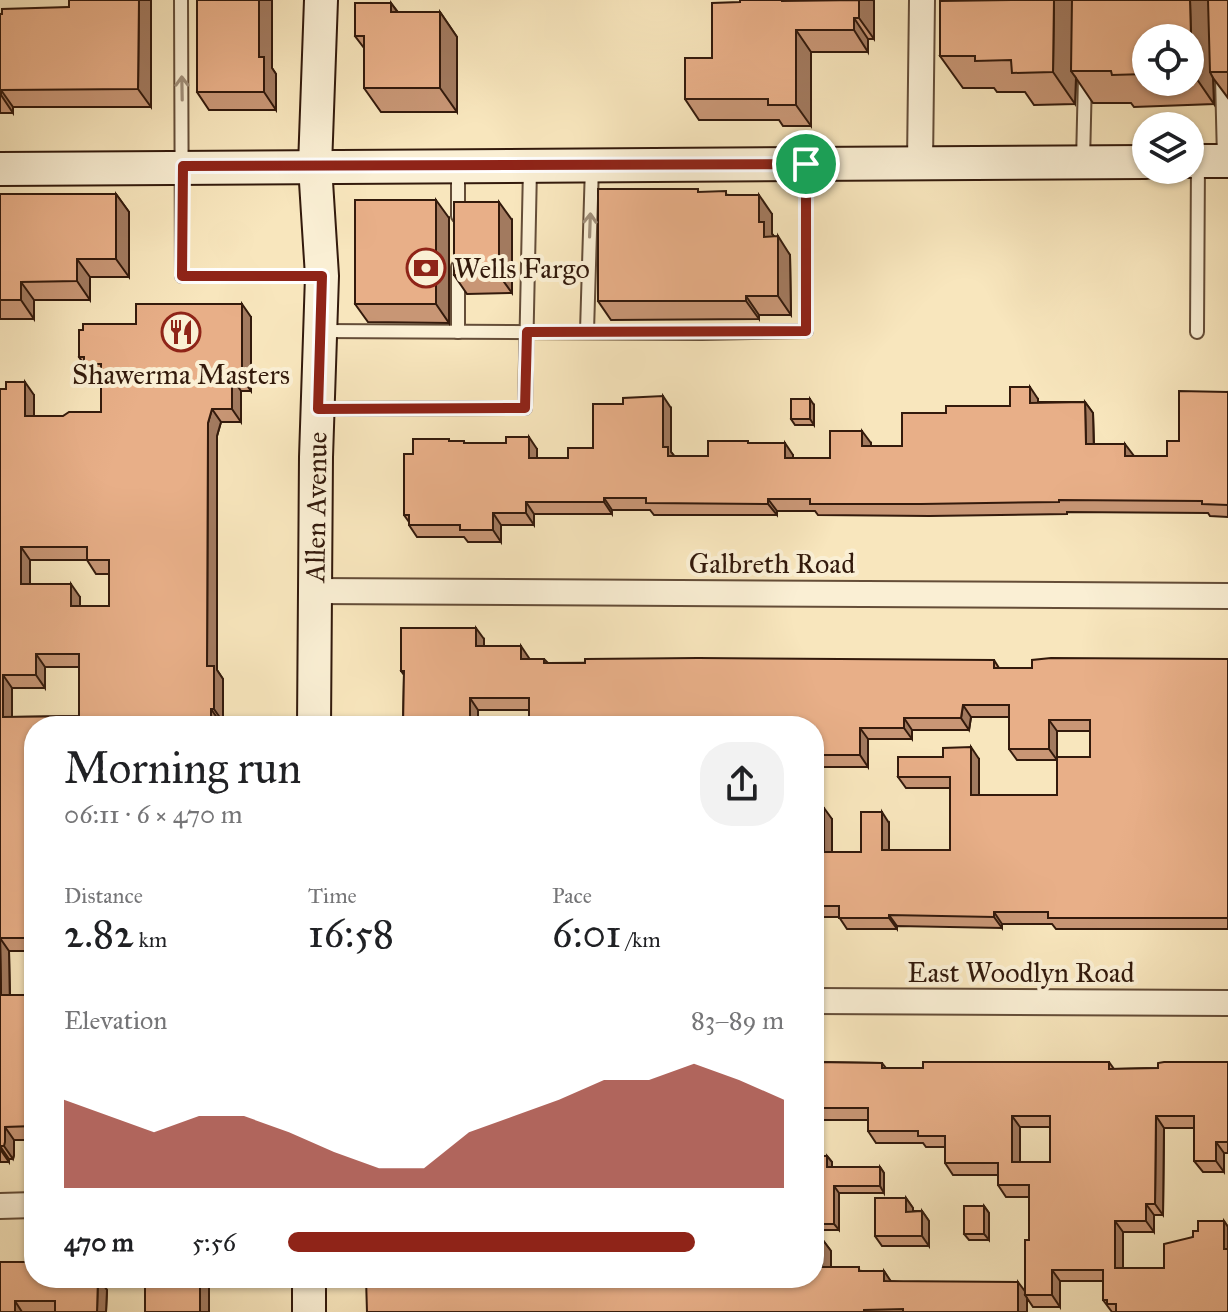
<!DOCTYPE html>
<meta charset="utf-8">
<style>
body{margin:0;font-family:"IM FELL Great Primer",serif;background:#f2f2f2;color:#202124;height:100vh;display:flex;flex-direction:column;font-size:30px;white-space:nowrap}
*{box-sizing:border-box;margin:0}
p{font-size:26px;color:#757577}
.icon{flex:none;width:44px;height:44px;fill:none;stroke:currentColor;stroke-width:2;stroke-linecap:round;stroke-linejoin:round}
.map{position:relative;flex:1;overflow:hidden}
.details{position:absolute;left:24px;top:716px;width:800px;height:572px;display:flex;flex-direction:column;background:#fff;border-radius:32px;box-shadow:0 2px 6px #0004}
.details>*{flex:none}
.fabs{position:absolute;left:1132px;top:24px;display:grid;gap:16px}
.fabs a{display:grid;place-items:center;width:72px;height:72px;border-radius:50%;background:#fff;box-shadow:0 2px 6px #0004;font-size:40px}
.pin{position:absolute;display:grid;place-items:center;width:68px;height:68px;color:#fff;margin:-34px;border:4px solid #fff;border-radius:50%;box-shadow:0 2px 8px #0007}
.round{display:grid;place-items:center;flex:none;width:84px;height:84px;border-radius:32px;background:#f2f2f2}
.summary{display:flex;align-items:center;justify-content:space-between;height:136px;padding:0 40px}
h1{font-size:44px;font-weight:600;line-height:60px}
.figures{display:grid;grid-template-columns:repeat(3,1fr);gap:12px;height:136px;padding:8px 40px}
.figures div{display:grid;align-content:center}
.figures b{font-size:40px;font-weight:600}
.figures small{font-size:22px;font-weight:400}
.figures p{font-size:22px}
.chart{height:224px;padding:16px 40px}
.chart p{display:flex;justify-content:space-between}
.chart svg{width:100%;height:144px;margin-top:8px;fill:#8f2418;opacity:.7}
ul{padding:0 40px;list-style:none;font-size:26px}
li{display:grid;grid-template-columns:128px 96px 1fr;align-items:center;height:60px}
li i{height:20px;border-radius:10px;background:#8f2418}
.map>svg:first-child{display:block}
</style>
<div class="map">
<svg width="1228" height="1312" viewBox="0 0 1228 1312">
<rect width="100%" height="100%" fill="#f8e6bd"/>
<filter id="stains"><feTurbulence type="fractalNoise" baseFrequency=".0025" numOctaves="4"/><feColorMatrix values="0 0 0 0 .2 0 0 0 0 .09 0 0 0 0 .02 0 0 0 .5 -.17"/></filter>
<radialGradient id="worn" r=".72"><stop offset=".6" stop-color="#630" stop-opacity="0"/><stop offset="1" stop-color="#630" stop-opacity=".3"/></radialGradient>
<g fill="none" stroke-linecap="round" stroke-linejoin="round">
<defs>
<g id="lane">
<path d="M181 0 182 276H322"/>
<path d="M1222 77 1224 158"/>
<path d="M1083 162 1085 77"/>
<path d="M458 167V216"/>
<path d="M458 267V332"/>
<path d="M321 331 702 333 806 331V167"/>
<path d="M587 331 592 166"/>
<path d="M1197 332 1198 161"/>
<path d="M320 409 525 408 530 168"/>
</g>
<g id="street">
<path d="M920 162 922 0"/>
<path d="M315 591 1228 596"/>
<path d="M814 1001 1228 1003"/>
<path d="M0 1206 34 1205"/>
</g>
<g id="secondary">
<path d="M1190 161H1228"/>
<path d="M0 169 1146 162"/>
<path d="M314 726 316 457 322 276 315 166 321 0"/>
<path d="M309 1312V1278"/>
</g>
</defs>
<use href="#lane" stroke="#644d38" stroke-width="16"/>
<use href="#street" stroke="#644d38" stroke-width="28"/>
<use href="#secondary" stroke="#331a0c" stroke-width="36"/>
<use href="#lane" stroke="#faefd4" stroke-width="12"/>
<use href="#street" stroke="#faefd4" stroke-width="24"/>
<use href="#secondary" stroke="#faefd4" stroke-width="32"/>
</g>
<g fill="#c89675" stroke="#331a0c" stroke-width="2" fill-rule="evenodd">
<path d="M69 0H151V107H13V113H0V14L69 7Z"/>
<path d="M272 0V68L276 74V110H209L197 92Z"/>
<path d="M797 0V1L873 0 874 1V39H868V52H811V126H783L779 120H699L685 99 712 58Z"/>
<path d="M1228 0V98L1213 78 1214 104 1134 107 1131 103H1093L1076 78 1075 104 1034 105 1025 92H997L994 88H963L940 56ZM1146 38H1190V82H1146Z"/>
<path d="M391 3 398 12H440L457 37V112H381L364 88V48L355 36Z"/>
<path d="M700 192 729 195 772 214V234L790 255 791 315H759V319L611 320 598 301Z"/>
<path d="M0 194H116L129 212V277H90V300H34V319H0Z"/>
<path d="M449 218V323L368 322 355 304Z"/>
<path d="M512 220V293L467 294 454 275Z"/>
<path d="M251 317V391H241V422H221L217 436V670L223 679V722H220V726H34V951H9L10 995 34 1008V1140H14V1155L13 1159H9V1162H0V389H6L34 395V416H63L101 412V377H93L79 357 136 324ZM30 560H87L96 574H109V606H80V597L30 584ZM45 667H79V716L12 717V688H45Z"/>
<path d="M1228 392V517L1210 516 1208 513 1067 512V514L929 516 818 515 815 511H777V515H654L650 510H612V514H534V525H501V542H468L464 537H417L409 525V522L404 515 413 454 450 441 466 443 537 449V458H568L593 448 671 408V452L674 456H708L750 443 793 455V458H830L871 443V446H902L946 413 1010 406 1038 399V402H1085L1093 413 1094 444 1134 456H1167L1179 441Z"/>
<path d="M814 405V425H795L791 419Z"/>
<path d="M484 639V646L529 659H544L548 663 994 660 999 668H1032L1228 659V929H1056L1052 924H1002V928L897 926V929H847L839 917H814V808L832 819V852H861L889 823V850H950V788H906L898 777 979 759V795H1057V760H1017L1009 749V717H971L969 730H912V739H868V767H814V726H534L529 719V710H478V726H403L404 675 401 671ZM1057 731H1090V757H1057Z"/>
<path d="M814 1062 882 1063 886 1068H923L1109 1062 1114 1069 1158 1068 1228 1062V1153H1224V1172H1203L1194 1161V1128H1164L1163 1215H1154V1232H1123V1268H1164L1198 1231 1224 1221 1228 1227V1312H1112L1103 1300V1281H1060V1307H1033L1027 1298V1312H367L534 1278 598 1279 677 1278V1280H720L822 1239 831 1251V1267L862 1271H884L890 1281 1025 1291 1029 1240V1197H1006L998 1185V1175H953L945 1163V1147H926L923 1143H876L868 1131V1120H814ZM1020 1127H1050V1162H1020Z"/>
<path d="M814 1156H827L832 1162V1167H880L884 1173V1193H839V1230H814Z"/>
<path d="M906 1198 913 1208V1211H922L929 1221V1246H882L875 1236Z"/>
<path d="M984 1206 989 1213V1240H969L964 1234Z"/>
<path d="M34 1278H99L107 1290 106 1312H0Z"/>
<path d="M113 1278H209L145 1286H118Z"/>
</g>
<g fill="#a27a5f" stroke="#331a0c" stroke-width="2">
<path d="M139 0H151V107L138 89Z"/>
<path d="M259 0H272V68L276 74V110L264 92 259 57Z"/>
<path d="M859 0H873L874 1V39L859 18Z"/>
<path d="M1054 0H1077L1071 71 1076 78 1075 104 1053 72Z"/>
<path d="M1190 0H1212L1210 72 1213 78 1214 104 1192 72Z"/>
<path d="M391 3 408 27 391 12Z"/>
<path d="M440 12 457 37V112L440 88Z"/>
<path d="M854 18 868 39V52L854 30Z"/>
<path d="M796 30 811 52V126L796 105Z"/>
<path d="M1 90 13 107V113L1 95Z"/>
<path d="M116 194 129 212V277L116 259Z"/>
<path d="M759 195 772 214V234L777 240 764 237 759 222Z"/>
<path d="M436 200 449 218V323L436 304Z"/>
<path d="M499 202 512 220V293L499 275Z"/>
<path d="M778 236 790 255 791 315 778 296Z"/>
<path d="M77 259 90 277V300L77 281Z"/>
<path d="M21 282 34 300V319L21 300Z"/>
<path d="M746 296 759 315V319L746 301Z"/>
<path d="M242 304 251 317V391L242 378Z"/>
<path d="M232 378 241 391V422L232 409Z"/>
<path d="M25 382 34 395V429L25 416Z"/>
<path d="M1030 387 1038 399V414L1030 403Z"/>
<path d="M663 396 671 408V452L676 458 668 456 663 447Z"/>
<path d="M810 399 814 405V425L810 419Z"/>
<path d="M1085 402 1093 413 1094 456 1086 444Z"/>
<path d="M212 409 221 422 217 436V670L223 679V722L214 709 207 666 208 423Z"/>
<path d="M862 431 871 443V458L862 446Z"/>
<path d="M529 437 537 449V470L529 458Z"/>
<path d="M785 443 793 455V470L785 458Z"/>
<path d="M1125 444 1134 456H1125Z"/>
<path d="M604 498 612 510V514L604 502Z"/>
<path d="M768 499 777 511V515L768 504Z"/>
<path d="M526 502 534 514V525L526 513Z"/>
<path d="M493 513 501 525V542L493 530Z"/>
<path d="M21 547 30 560V597L21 584Z"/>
<path d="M71 584 80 597V619L71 606Z"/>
<path d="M476 628 484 639V658L476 646Z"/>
<path d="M521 646 529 658V670L521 659Z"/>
<path d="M36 654 45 667V688L36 675Z"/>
<path d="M3 675 12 688V730L3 717Z"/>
<path d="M470 698 478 710V726H472L470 723Z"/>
<path d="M963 705 971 717 969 730 961 718Z"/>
<path d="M211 709 220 722V726H211Z"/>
<path d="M904 718 912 730V739L904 728Z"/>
<path d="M1049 720 1057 731V760L1049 749Z"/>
<path d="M860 728 868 739V767L860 755Z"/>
<path d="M26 745 34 756V871L27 860Z"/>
<path d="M971 747 979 759V806L971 795Z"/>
<path d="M824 808 832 819V864L824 852Z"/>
<path d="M882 812 889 823V861L882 850Z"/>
<path d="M994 912 1002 924V928L994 917Z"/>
<path d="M889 915 897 926V929L889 918Z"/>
<path d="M0 938 9 951 10 1008 1 995Z"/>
<path d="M25 995 34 1008V1040L25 1027Z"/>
<path d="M1012 1116 1020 1127V1173L1012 1162Z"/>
<path d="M1156 1116 1164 1128 1163 1215 1155 1204Z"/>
<path d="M5 1127 14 1140V1155L13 1159 4 1146Z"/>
<path d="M1216 1142 1224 1153V1172L1216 1161Z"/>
<path d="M0 1146 9 1159V1162L0 1149Z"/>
<path d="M827 1156 832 1162V1173L827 1167Z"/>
<path d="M880 1167 884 1173V1193L880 1186Z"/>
<path d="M834 1186 839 1193V1230L834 1224Z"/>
<path d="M906 1198 913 1208V1222L906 1212Z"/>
<path d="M1146 1204 1154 1215V1232L1146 1221Z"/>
<path d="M984 1206 989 1213V1240L984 1234Z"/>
<path d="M922 1211 929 1221V1246L922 1236Z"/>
<path d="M1115 1221 1123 1232V1279L1115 1268Z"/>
<path d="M1224 1221 1228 1227V1254L1224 1249Z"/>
<path d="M822 1239 831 1251V1279L822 1267Z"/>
<path d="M1052 1270 1060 1281V1307L1052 1295Z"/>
<path d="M884 1271 892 1283 884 1281Z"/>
<path d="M98 1278 107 1290 106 1312H97Z"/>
<rect x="200" y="1278" width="9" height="34"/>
<path d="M1018 1282 1027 1294 1025 1295 1027 1298V1312H1018Z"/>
<path d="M15 1301 22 1312H15Z"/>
</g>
<g fill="#e8af88" stroke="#331a0c" stroke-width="2" fill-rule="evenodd">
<path d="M69 0H139L138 89 1 90 0 95V14H2V9L69 7Z"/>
<path d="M197 0H259V57H264V92H197Z"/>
<path d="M740 0H782V1L859 0V18H854V30H796V105H768V99H685V58H712V3L740 2Z"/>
<path d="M1012 0H1054L1053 72 1012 73 1011 60 975 61V56H940V1Z"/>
<path d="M1072 0H1190L1192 72H1190V38H1146V74L1112 75 1111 71H1071Z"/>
<path d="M1208 0H1228V72H1210Z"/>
<path d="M355 3H391V12H440V88H364V36H355Z"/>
<path d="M598 189H698V192L726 191V195H759V222H764V237L778 236V296H746V301H598Z"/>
<path d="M0 194H116V259H77V281L21 282V300H0Z"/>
<rect x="355" y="200" width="81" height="104"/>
<rect x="454" y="202" width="45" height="73"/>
<path d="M136 304H242V378H232V409H212L208 423 207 666H214V709H211V726H34V745H26L27 860H34V938H0L1 995H25V1027H34V1126L5 1127V1142L4 1146H0V1149V389H6V382H25V416H63L69 412H101V364H84V357H79V330H83V324H136ZM21 547H87V560H109V606H71V584H21ZM36 654H79V716L3 717V675H36Z"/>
<path d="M1010 387H1030V403L1085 402 1086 444H1125V456H1167V441H1179V391L1228 392V505L1202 504V501L1059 500V502L921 504H810V499H768V504L646 503V498H604V502H526V513H493V530H460V525H409V515H404V454H413V439H449V441H464V443H506V437H529V458H568V448H593V404H623V398L663 396V447H668V456H708V441H748V443H785V458H830V431H862V446H902V413H946V406H1010Z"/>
<rect x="791" y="399" width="19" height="20"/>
<path d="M401 628H476V646H521V659H544V663H585V659L698 658 994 660V668H1032V660L1051 658 1228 659V918H1048V912H994V917L889 915V918H839V906H814V808H824V852H861V812H882V850H950V777H898V757H943V748L971 747V795H1057V757H1090V720H1049V749H1009V705H963L961 718H904V728H860V755H814V726H558V719H529V698H470V723H466V726H403L404 671H401Z"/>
<path d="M814 1062 882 1063V1068H923V1062H1109V1069L1158 1068V1063L1164 1062H1228V1142H1216V1161H1194V1116H1156L1155 1204H1146V1221H1115V1268H1164V1244L1193 1237V1231H1198V1221H1224V1249H1228V1312H1116V1304H1107V1300H1103V1270H1052V1295H1025V1240H1029V1185H998V1163H945V1136H918V1131H868V1108H814ZM1012 1116H1050V1162H1012Z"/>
<path d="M814 1156H827V1167H880V1186H834V1224H814Z"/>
<path d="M875 1198H906V1212L922 1211V1236H875Z"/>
<rect x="964" y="1206" width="20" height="28"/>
<path d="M814 1239H822V1267H859V1271H884V1281L1018 1282V1312H903V1309L864 1310V1312H367L366 1278 598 1279V1278H669V1280H720V1278H814Z"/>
<path d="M0 1262H34V1278H98L97 1312H55V1301H15V1312H0Z"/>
<rect x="145" y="1278" width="55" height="34"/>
</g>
<defs><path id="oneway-shaft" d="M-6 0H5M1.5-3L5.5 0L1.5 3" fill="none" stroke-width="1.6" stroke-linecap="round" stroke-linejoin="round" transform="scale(2)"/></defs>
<g stroke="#a08f7a">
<use href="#oneway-shaft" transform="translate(182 88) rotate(-91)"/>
<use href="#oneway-shaft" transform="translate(590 225) rotate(-88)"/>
</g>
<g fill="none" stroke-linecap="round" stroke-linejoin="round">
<defs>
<path id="route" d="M806 164V331L527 332 525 408 318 409 322 276H182L183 166Z"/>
</defs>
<use href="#route" stroke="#fff" stroke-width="16"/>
<use href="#route" stroke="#8f2418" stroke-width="10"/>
</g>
<defs>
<symbol id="bank-ring" viewBox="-11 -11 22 22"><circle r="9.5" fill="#faefd4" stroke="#8f2418" stroke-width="1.5"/><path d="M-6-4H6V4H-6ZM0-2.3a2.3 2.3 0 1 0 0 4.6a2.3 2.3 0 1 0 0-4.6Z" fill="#8f2418"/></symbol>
<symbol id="restaurant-ring" viewBox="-11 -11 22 22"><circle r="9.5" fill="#faefd4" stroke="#8f2418" stroke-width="1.5"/><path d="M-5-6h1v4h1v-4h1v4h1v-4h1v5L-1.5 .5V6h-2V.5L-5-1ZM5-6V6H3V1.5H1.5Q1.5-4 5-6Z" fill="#8f2418"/></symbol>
</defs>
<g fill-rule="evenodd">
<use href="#bank-ring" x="404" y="246" width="44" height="44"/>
<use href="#restaurant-ring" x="159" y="310" width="44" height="44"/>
</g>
<g text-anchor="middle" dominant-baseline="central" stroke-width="8" stroke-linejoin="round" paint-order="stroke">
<g font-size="28" fill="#331a0c" stroke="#faefd4" text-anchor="start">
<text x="454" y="268">Wells Fargo</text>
<text x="181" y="374" text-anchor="middle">Shawerma Masters</text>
</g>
<g font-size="28" fill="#331a0c" stroke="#faefd4">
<text transform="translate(316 507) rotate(-89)">Allen Avenue</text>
<text x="772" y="563">Galbreth Road</text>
<text x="1021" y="972">East Woodlyn Road</text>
</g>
</g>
<rect width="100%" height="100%" filter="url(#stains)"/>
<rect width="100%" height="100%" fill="url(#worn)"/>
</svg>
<div class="fabs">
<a><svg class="icon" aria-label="locate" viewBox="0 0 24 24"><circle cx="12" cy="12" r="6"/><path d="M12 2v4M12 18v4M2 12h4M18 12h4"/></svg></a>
<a><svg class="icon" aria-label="layers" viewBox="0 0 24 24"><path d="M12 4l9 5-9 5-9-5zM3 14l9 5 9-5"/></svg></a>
</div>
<div class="pin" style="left:806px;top:164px;background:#1e9e55"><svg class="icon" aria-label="arrive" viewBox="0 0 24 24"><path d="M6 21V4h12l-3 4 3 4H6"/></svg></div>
<section class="details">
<div class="summary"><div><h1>Morning run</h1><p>06:11 · 6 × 470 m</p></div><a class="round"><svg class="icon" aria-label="share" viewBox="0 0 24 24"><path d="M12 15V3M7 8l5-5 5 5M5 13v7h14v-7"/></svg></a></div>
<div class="figures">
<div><p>Distance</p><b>2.82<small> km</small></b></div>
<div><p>Time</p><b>16:58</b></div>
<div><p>Pace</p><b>6:01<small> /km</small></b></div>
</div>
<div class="chart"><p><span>Elevation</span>83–89 m</p>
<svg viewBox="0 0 160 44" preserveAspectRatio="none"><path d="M0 44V17L10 22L20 27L30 22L40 22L50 27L60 33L70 38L80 38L90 27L100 22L110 17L120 11L130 11L140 6L150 11L160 17V44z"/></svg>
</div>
<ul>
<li><b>470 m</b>5:56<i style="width:82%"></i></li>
</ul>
</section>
</div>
